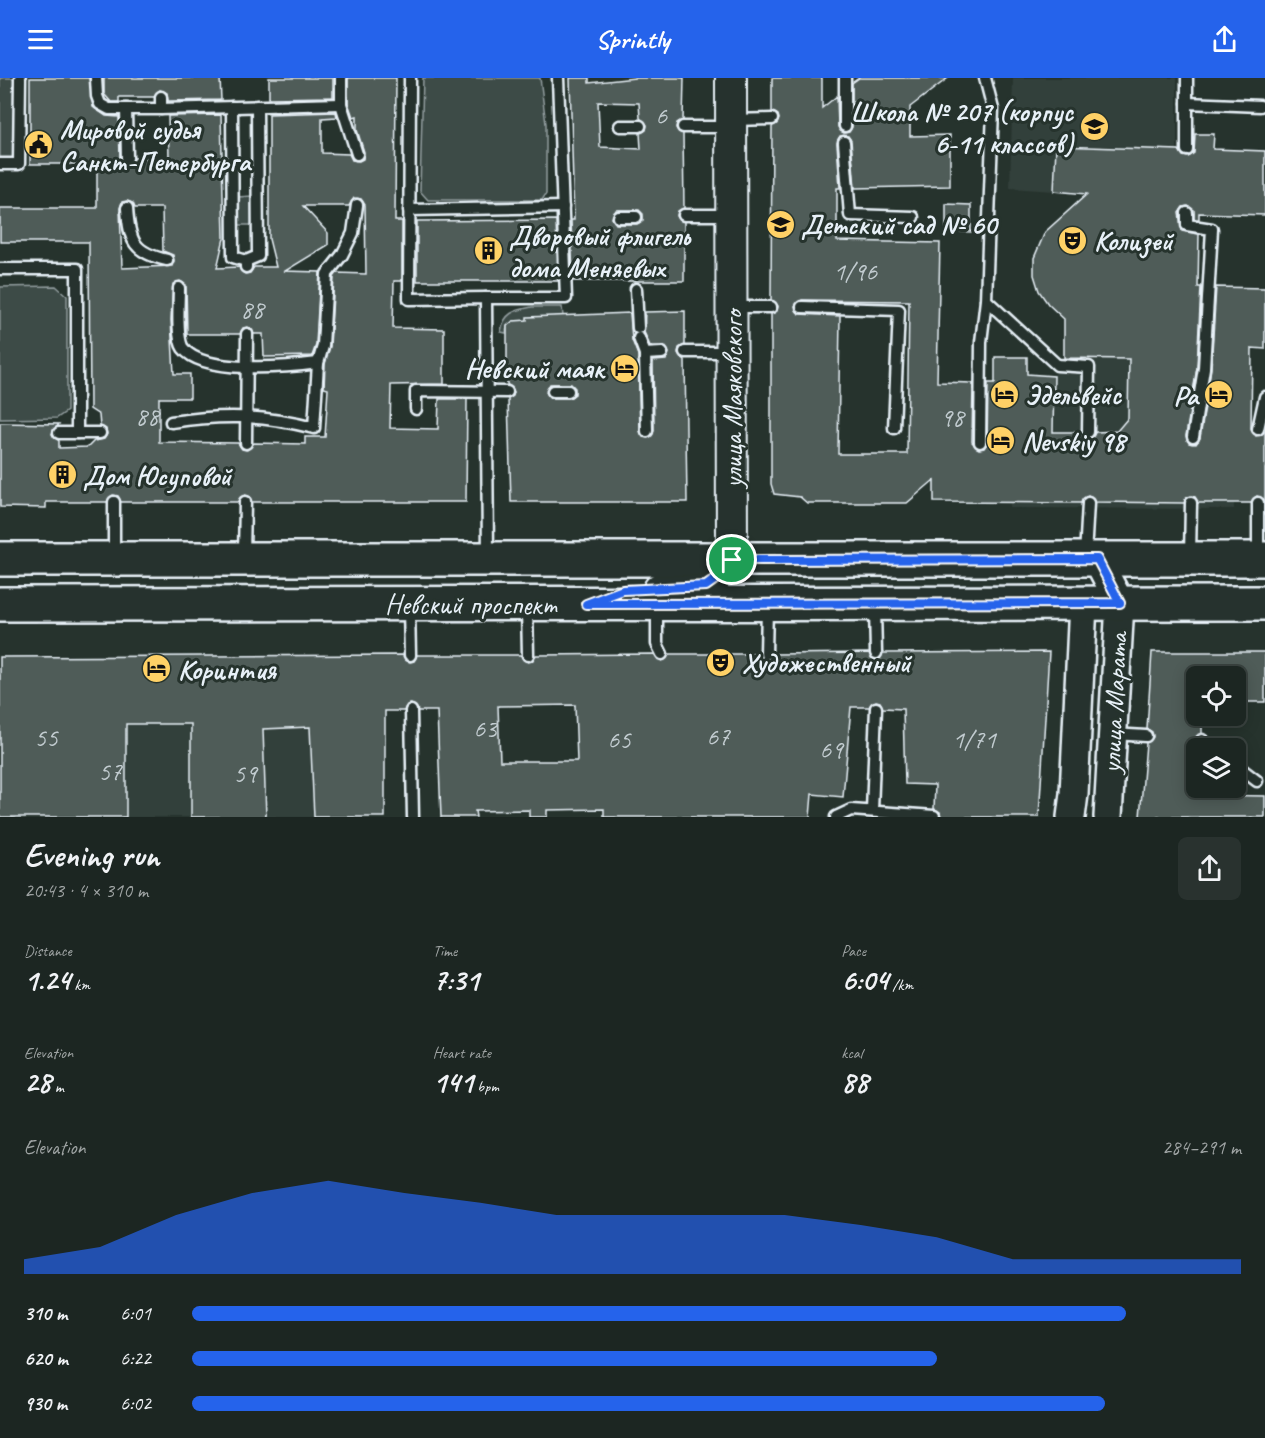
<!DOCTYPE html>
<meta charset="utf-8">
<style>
body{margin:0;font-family:Caveat,sans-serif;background:#29322f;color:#f1f3f6;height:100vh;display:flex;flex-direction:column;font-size:22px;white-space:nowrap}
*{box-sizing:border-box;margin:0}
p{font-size:20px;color:#a0a5a5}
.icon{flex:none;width:33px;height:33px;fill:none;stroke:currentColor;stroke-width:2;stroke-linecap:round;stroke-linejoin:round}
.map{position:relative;height:739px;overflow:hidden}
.side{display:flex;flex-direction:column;background:#1c2622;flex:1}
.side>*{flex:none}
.controls{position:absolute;left:1186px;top:588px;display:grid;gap:12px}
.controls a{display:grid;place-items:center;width:60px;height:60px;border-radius:9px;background:#1c2622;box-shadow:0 3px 15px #0003,0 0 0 2px #3a4340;font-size:30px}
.pin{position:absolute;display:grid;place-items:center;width:51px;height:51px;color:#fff;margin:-26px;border:3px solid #fff;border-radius:50%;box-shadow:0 2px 6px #0007}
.round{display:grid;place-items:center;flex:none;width:63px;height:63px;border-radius:9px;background:#29322f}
.overview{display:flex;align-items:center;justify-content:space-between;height:102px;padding:0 24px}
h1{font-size:33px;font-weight:600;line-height:45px}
.figures{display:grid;grid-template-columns:repeat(3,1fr);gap:9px;height:102px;padding:6px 24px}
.figures div{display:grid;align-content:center}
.figures b{font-size:30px;font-weight:600}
.figures small{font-size:16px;font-weight:400}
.figures p{font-size:16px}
.chart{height:168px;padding:12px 24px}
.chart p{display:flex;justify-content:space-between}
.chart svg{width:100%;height:108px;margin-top:6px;fill:#2563eb;opacity:.7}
ul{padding:0 24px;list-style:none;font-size:20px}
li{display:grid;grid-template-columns:96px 72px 1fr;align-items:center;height:45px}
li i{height:15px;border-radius:8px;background:#2563eb}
header{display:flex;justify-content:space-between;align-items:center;height:78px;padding:0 24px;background:#2563eb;color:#fff;font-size:27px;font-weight:600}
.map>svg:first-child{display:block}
</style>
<header><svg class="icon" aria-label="menu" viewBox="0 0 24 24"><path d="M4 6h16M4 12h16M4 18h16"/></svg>Sprintly<svg class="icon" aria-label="share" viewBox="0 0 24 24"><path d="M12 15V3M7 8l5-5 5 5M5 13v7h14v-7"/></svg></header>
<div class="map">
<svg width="1265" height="739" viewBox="0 0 1265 739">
<rect width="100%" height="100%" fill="#26332d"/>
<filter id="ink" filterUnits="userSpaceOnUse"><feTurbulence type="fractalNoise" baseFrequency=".0167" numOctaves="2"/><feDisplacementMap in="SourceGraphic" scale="12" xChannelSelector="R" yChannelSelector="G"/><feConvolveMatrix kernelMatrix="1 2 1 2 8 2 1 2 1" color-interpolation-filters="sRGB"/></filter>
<g filter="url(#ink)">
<g fill="#333f3a">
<path d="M1013 0H1177V72L1056 68 1054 113 1010 110Z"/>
<path d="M1210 209H1237L1234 431 1010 430 1012 297 1054 298 1064 280 1113 281 1112 266 1196 291H1209Z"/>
<path d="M350 576 352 739H0V578Z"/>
</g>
<g fill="#3e4b47" stroke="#939ea0" stroke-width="1.5">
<path d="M0 0H16L15 82H0Z"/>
<path d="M423 0H540L546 46V116L542 122H428L420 113Z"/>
<path d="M252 118 253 147H238V119Z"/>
<path d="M56 208 67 218V333L57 340 0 341V209Z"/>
<path d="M532 229H562L563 238 527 246 513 243 507 248 506 255 501 254C503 235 515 232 532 229Z"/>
</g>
<g fill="#505c59" stroke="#e8f1f8" stroke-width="1.5" fill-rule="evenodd">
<path d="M30 0H89L93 29 106 38 119 39 120 81 127 87 131 86 134 80H169L168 38 221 37 224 160 217 190 239 189 245 196 250 195 254 189H276L269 161V36L336 34 337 39 322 40V75L349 76 352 82 359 83 363 81 364 74 357 52V38L353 39 348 25V0H396L395 143H402V203H394L393 250 444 251V306L391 307 390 350 438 351 439 321H467L466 424H252L249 418 245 417 237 424H121L118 418 113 417 107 424H46V430L0 429V345L59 346 52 356 59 363V370L88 369 94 363 104 361 107 356 106 351 100 348 99 337 90 331 89 164H0V130H97V86H30ZM354 120 361 121 365 127 366 196 337 195 334 199 330 268 325 286 324 310 328 311 325 359H305V366L254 365 247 372 242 371 238 365 159 364V320H190V296H174L171 242 173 206 180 203 186 207 187 256H240L243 250 248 249 254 256H263L264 279 312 278 316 267 320 194 285 193 328 167V155L303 128H349ZM127 123 133 125 135 130H162L163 173 173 177 174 183 172 188 122 190 120 130 122 124Z"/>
<path d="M104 0H220L221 22 168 23 167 15 160 12 154 19H119V24H111L104 16Z"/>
<path d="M269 0H333V19L269 20Z"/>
<path d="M570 0H589V5L635 0H684L683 42 677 45 676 50 683 56 684 130 678 133 677 138 684 144V203H573L571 142H574ZM598 24 639 25 640 40 647 47 646 52 640 55 641 71 600 69ZM616 132H639L643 136V142L637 146H616L612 140Z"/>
<path d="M772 0H822V30L837 18 838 49 844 55 849 54 852 49V5L859 0H948L910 29V58L950 57V108L855 110 851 63 848 58H840L837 65 840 110H837V163L940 165 937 304 973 305 972 364 979 371 984 370 987 365 988 305H995V279H1027V296L1054 298 1053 354H1081L1084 360 1088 361 1096 354 1117 353 1128 340 1129 281 1064 280V241L1048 226 1039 213 1034 197V180L1045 154 1087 116 1054 113 1056 68 1179 72 1183 78 1188 79 1194 75 1195 56H1214L1213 71 1265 73V137L1199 135V141H1194V132L1188 128 1183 129 1179 135 1182 153 1199 156 1198 209H1201L1197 289 1186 358 1189 365 1196 366 1200 360 1211 290 1216 209 1265 210V271L1252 270 1251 350 1256 358 1265 353V423L1257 418 1251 425H1198L1195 419 1191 418 1184 425 1095 424 1088 418 1081 425 934 424V402L907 425H807L800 419 774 416 771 406V236L777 233 778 228 771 222 772 49 779 41 778 37 772 34ZM802 222 909 223 907 376H838L840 238 799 236 795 228Z"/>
<path d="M946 126 971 127V154L946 153Z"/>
<path d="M556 142 558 203H417V143Z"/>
<path d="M685 233V267L679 270 678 275 685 282 687 424H511L508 321 513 318 514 314 507 306V248L513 243 527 242V239L630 235 632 262 638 277 640 353 643 359 648 360 654 353 653 283 666 282 669 275 665 268H650L644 254 645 234ZM550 306H571L575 310V316L569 320H550L546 314Z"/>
<path d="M1049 574 1039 739H941L940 734 934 731 935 707 905 706 903 631 883 630 880 624 876 623 869 629H851L843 719 812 716 810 739H604V731L547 732V739H529V732L475 733 476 739H441L437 633H418L411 626 407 627 404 633H385V739H314L310 649 263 651 266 739H191V646H126V739H0V579L402 577 410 584 414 583 417 577H520L528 584 532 583 536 577 654 576 662 583 669 576H759L762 582 766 583 774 576 869 575 876 582 880 581 883 575ZM575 627 577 683H500L498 628Z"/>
<path d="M1152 574H1265V624H1236V598H1197V638H1202V655L1195 662 1201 670H1197V710H1200V717L1265 718V739H1140L1146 665 1153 659 1152 654 1147 651Z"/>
</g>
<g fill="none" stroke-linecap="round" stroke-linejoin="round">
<defs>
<g id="service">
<path d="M96 0 97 18 100 26 109 31H161V19"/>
<path d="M341 0V26L357 76"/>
<path d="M410 0 409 221 486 220 488 478"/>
<path d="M985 0 993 31 986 222 1057 287 1089 289 1088 354"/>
<path d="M1187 25V0"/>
<path d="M232 29 233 179 246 183"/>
<path d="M126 31 127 80"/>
<path d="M161 31 341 26"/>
<path d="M732 42 772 41"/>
<path d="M620 48H640"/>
<path d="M845 48V0"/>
<path d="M683 49H729"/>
<path d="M844 64 850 137 913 139"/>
<path d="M1187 72V25L1260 28"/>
<path d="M0 86H19L20 0"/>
<path d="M127 130C129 163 134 175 167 182"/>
<path d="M409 132 563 129"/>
<path d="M1187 135V147L1212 151 1204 290 1193 359"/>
<path d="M684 137H728"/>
<path d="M619 139H636"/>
<path d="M246 189V183L258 178 257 28"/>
<path d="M0 191H77V355"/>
<path d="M179 210C179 224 176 260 183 270 203 297 288 289 318 285"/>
<path d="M636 211 638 250"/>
<path d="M486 220H566L558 0"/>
<path d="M732 229H771"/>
<path d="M802 229 899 232 894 350"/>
<path d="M639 260 645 276"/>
<path d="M685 274H728"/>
<path d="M553 313H568"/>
<path d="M416 331V313L507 314"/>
<path d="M171 344C224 336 262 337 314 350L318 285 323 268 327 196 342 177 353 155 357 127"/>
<path d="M1258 351 1265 319"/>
<path d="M647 353 645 276 662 275"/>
<path d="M59 355H100"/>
<path d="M980 364 981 264 986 222"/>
<path d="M246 365 247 256"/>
<path d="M1258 425V478"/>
<path d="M114 478V424"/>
<path d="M244 478 245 424"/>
<path d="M1085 478 1088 425"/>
<path d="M1190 478 1191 425"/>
<path d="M409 529 410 577"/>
<path d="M527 529 528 577"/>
<path d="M657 529V566L662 576"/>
<path d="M875 529 876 575"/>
<path d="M766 576 767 529"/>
<path d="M411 633 413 739"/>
<path d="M1113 656 1146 658"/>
<path d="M1202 662 1213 670"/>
<path d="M1236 687 1257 703"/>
<path d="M872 733 876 630"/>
<path d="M836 739 851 732 934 738"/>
</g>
<g id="tertiary">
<path d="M1097 481 1120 525 1108 739"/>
<path d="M1071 739 1074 716 1083 525"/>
</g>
<path id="secondary" d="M659 511C695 510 709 512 732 482L731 0"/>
<g id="primary">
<path d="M0 481H1265"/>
<path d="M0 526 1265 525"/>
</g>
</defs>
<use href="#service" stroke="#e8f1f8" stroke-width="15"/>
<use href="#tertiary" stroke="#e8f1f8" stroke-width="32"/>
<use href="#secondary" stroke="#e8f1f8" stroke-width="34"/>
<use href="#primary" stroke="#e8f1f8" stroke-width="38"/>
<use href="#service" stroke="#26332d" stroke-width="10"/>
<use href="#tertiary" stroke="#26332d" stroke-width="27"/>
<use href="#secondary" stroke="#26332d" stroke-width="30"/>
<use href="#primary" stroke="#26332d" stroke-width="33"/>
</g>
</g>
<g fill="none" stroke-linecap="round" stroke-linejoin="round" filter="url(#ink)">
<defs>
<path id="route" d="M1097 481 1120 525 586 526 623 512 706 508 720 498 732 482Z"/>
</defs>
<use href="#route" stroke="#fff" stroke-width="12"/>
<use href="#route" stroke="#2563eb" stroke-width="8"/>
</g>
<defs>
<symbol id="school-disc" viewBox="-11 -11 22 22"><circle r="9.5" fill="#ffd166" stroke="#26332d"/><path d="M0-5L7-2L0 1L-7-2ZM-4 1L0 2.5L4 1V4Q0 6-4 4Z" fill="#111"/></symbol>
<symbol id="civic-disc" viewBox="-11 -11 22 22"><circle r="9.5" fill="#ffd166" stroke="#26332d"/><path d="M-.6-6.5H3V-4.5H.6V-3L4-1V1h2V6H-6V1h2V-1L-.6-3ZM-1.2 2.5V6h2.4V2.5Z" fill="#111"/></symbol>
<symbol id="theatre-disc" viewBox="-11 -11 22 22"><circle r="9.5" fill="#ffd166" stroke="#26332d"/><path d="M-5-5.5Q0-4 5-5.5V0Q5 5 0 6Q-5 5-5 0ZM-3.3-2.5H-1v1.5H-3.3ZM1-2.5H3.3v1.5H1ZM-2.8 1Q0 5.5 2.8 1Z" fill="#111"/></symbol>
<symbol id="building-disc" viewBox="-11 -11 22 22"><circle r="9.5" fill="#ffd166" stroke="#26332d"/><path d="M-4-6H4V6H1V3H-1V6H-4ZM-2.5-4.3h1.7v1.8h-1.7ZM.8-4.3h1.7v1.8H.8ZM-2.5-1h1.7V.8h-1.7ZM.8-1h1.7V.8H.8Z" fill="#111"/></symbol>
<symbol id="hotel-disc" viewBox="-11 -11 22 22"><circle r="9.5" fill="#ffd166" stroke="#26332d"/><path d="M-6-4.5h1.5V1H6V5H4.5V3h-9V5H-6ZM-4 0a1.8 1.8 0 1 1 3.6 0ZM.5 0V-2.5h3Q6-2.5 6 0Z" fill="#111"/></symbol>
</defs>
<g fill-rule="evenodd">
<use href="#school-disc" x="1078" y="32" width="33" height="33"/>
<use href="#civic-disc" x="22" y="50" width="33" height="33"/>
<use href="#school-disc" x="764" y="130" width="33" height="33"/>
<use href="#theatre-disc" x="1056" y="146" width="33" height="33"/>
<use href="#building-disc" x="472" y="156" width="33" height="33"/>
<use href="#hotel-disc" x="608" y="274" width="33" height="33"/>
<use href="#hotel-disc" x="988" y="300" width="33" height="33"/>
<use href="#hotel-disc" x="1202" y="300" width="33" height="33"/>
<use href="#hotel-disc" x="984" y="346" width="33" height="33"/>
<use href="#building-disc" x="46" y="380" width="33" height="33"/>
<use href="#theatre-disc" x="704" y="568" width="33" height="33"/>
<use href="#hotel-disc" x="140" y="574" width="33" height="33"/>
</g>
<g text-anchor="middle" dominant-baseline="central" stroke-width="6" stroke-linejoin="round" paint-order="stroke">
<g font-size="26" fill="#c2ccd0">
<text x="661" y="37">6</text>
<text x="855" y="193">1/96</text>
<text x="252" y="231">88</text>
<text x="147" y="338">88</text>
<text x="952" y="339">98</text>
<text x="485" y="650">63</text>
<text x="718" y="658">67</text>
<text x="46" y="659">55</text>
<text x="619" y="661">65</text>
<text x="974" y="661">1/71</text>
<text x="831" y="671">69</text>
<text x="110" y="693">57</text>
<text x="245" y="695">59</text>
</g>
<g font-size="28" font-weight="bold" fill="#e8f1f8" stroke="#26332d" text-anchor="start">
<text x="1073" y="33" text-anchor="end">Школа № 207 (корпус<tspan x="1073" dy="32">6-11 классов)</tspan></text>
<text x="60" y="51">Мировой судья<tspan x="60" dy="32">Санкт-Петербурга</tspan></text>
<text x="801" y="146">Детский сад № 60</text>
<text x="509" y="157">Дворовый флигель<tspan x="509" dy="32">дома Меняевых</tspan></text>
<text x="1094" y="162">Колизей</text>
<text x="604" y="290" text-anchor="end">Невский маяк</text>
<text x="1025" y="316">Эдельвейс</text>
<text x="1198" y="317" text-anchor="end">Ра</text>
<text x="1022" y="363">Nevskiy 98</text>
<text x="83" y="397">Дом Юсуповой</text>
<text x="742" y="584">Художественный</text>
<text x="178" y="591">Коринтия</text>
</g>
<g font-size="28" fill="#e8f1f8" stroke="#26332d">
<text transform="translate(732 321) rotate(-90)">улица Маяковского</text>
<text x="471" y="526">Невский проспект</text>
<text transform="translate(1114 625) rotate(-87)">улица Марата</text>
</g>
</g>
</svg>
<div class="controls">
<a><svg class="icon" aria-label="locate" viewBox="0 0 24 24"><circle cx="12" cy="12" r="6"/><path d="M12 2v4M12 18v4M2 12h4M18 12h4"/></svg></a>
<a><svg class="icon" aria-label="layers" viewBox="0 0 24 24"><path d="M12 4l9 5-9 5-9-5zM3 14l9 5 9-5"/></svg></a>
</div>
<div class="pin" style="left:732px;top:482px;background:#1e9e55"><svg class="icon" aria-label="arrive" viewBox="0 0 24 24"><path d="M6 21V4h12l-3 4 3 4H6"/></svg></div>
</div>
<section class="side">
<div class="overview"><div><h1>Evening run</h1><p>20:43 · 4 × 310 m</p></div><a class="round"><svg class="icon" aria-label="share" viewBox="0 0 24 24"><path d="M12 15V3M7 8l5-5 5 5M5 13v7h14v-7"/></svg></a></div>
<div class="figures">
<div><p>Distance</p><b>1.24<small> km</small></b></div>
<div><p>Time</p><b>7:31</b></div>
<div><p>Pace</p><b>6:04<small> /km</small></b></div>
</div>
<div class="figures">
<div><p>Elevation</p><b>28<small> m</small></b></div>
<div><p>Heart rate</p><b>141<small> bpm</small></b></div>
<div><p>kcal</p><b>88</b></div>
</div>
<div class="chart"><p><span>Elevation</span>284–291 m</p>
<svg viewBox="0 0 160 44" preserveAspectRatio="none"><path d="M0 44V38L10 33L20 20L30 11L40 6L50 11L60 15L70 20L80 20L90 20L100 20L110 24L120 29L130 38L140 38L150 38L160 38V44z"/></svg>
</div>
<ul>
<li><b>310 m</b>6:01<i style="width:89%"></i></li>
<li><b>620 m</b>6:22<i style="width:71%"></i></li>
<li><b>930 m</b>6:02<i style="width:87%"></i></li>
</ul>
</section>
